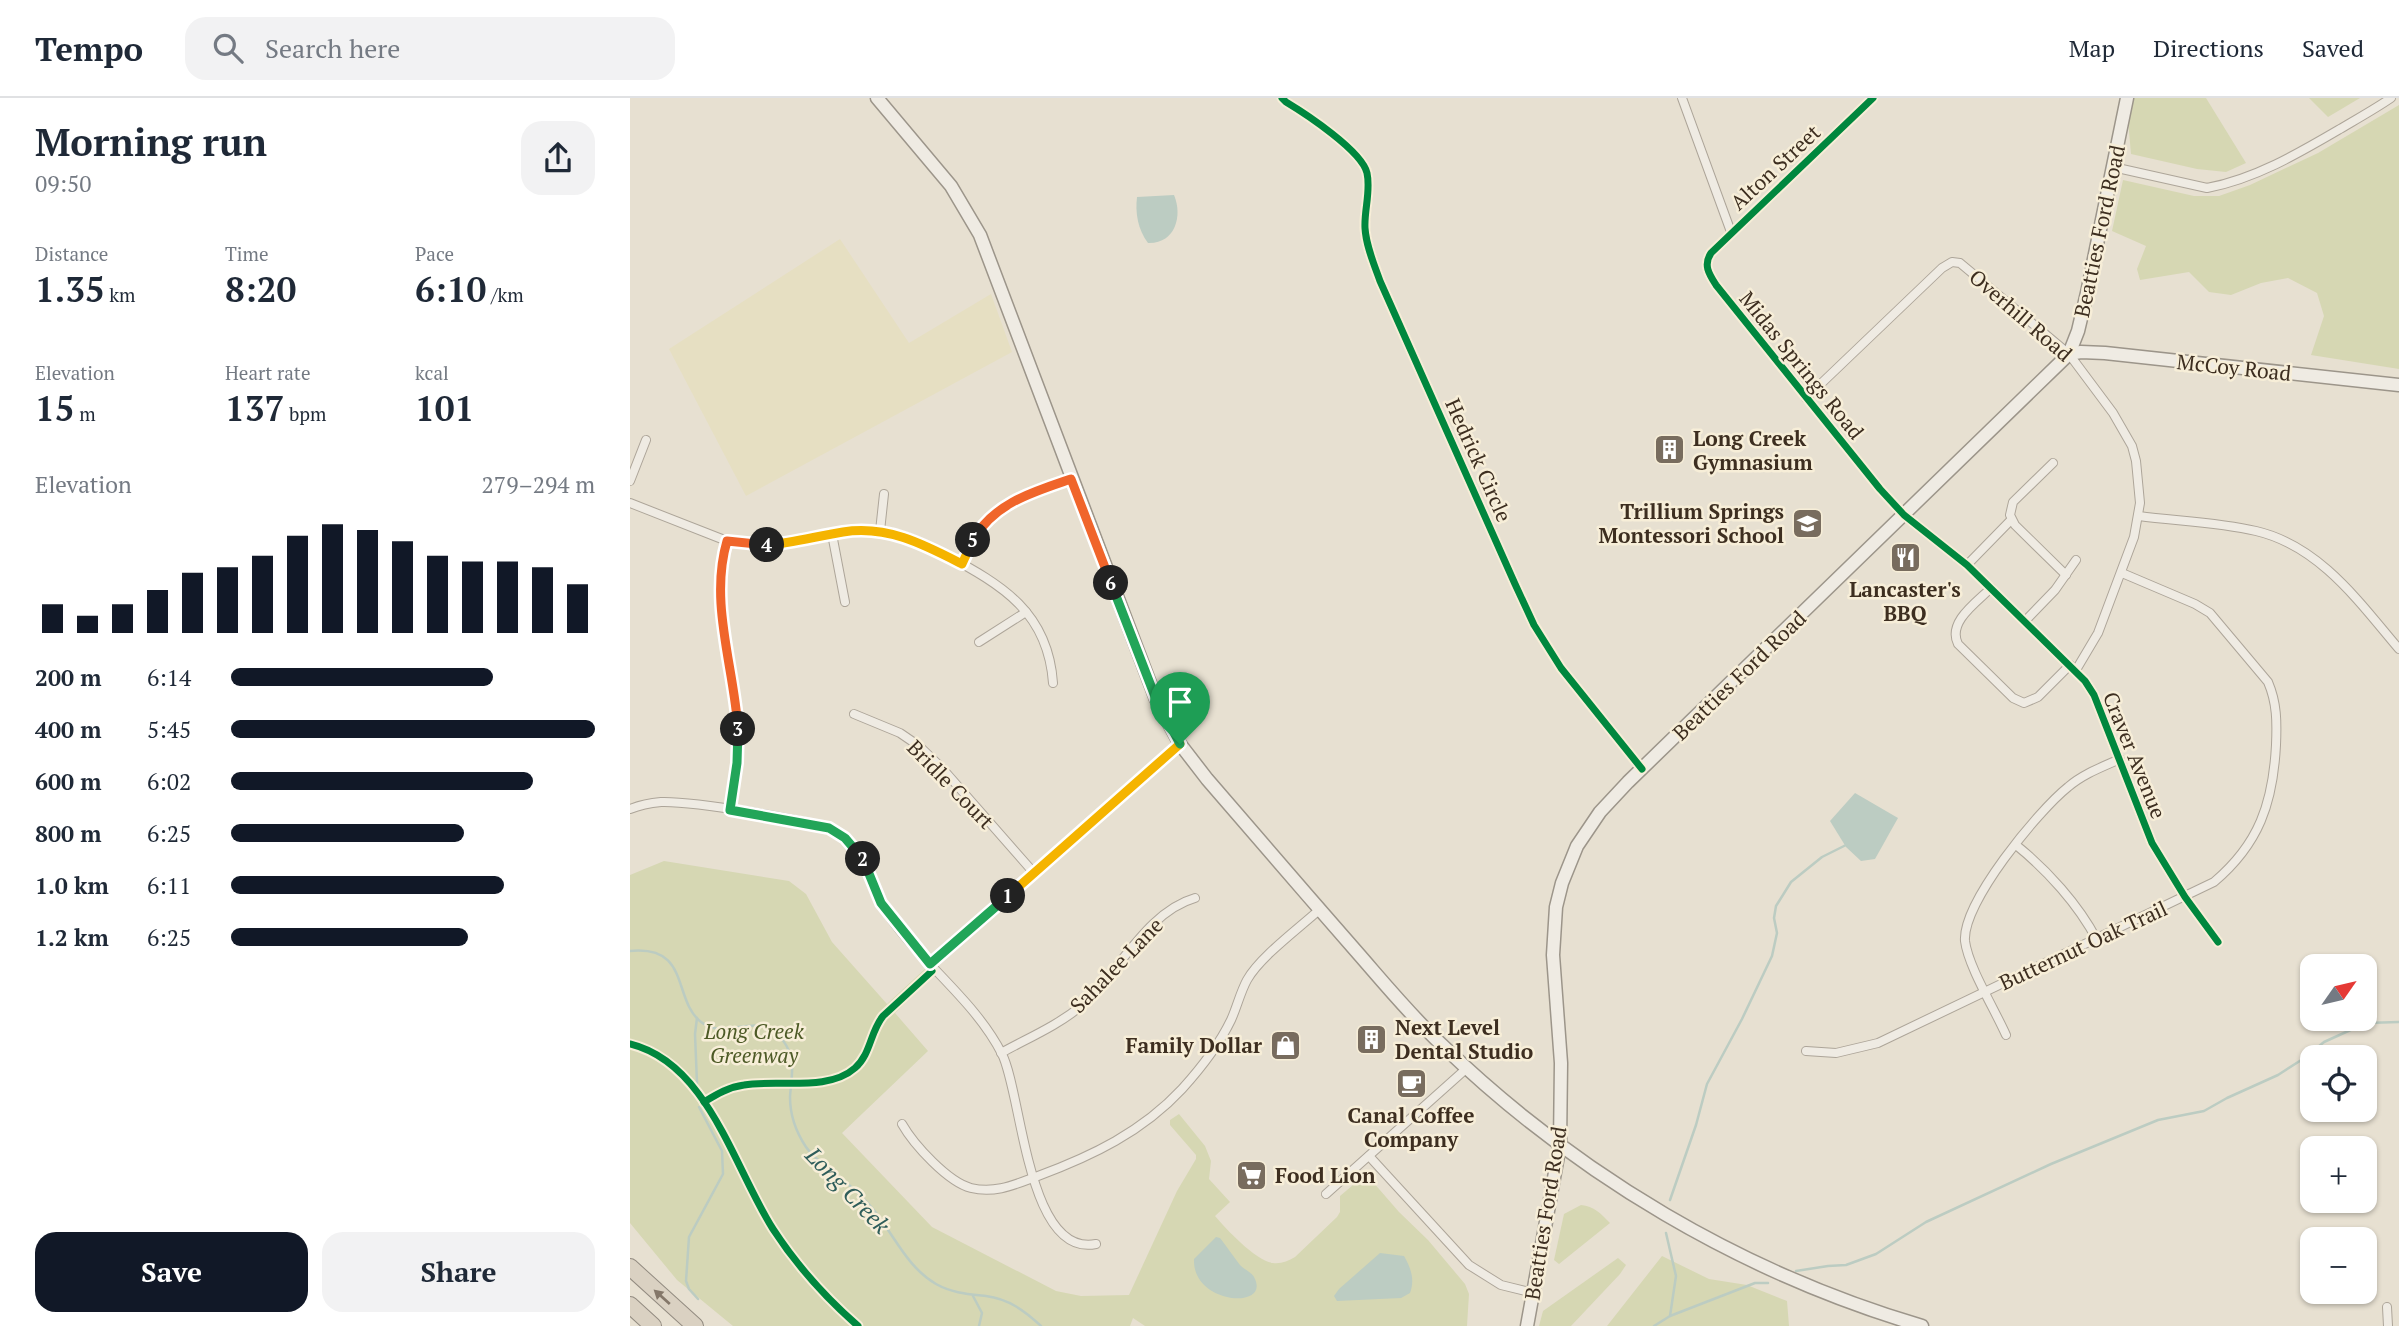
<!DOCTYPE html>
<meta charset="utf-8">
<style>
body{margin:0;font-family:"PT Serif",serif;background:#f2f2f3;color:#1f2937;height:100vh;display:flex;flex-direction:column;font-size:26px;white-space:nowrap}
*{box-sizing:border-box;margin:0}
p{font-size:23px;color:#747a83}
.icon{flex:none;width:38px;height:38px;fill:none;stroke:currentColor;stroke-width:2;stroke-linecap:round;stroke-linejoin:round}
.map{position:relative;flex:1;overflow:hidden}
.sheet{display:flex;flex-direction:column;background:#fff;width:630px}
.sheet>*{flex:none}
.needle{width:46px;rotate:56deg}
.fabs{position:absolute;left:1670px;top:856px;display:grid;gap:14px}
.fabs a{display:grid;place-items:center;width:77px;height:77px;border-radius:14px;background:#fff;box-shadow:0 2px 5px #0004;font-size:35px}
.pin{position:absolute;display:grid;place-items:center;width:60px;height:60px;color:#fff;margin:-72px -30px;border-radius:50% 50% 50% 0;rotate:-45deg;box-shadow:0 0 7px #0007}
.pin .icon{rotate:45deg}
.km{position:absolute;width:35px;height:35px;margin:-18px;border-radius:50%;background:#222;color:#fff;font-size:19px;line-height:35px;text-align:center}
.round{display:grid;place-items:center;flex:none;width:74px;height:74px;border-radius:21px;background:#f2f2f3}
.head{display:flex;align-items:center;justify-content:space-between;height:119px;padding:0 35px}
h1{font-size:38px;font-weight:700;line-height:52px}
.stats{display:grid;grid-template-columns:repeat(3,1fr);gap:10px;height:119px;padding:7px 35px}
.stats div{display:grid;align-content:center}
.stats b{font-size:35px;font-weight:700}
.stats small{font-size:19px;font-weight:400}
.stats p{font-size:19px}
.chart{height:196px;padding:14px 35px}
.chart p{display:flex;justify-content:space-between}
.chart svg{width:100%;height:126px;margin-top:7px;stroke:#111827;stroke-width:6}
.primary-button{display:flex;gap:14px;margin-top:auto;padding:14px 35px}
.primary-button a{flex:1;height:80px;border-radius:21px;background:#111827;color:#fff;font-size:28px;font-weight:700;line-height:80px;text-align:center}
.primary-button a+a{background:#f2f2f3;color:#1f2937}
ul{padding:0 35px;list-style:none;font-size:23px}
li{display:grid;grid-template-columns:112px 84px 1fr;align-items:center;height:52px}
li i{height:18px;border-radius:9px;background:#111827}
header{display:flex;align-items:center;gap:42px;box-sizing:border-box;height:98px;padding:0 35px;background:#fff;border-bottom:2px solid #e0e1e3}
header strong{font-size:33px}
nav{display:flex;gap:38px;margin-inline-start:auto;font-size:24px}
.search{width:490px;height:63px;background:#f2f2f3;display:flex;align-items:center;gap:18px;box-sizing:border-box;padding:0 24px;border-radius:21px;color:#747a83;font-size:26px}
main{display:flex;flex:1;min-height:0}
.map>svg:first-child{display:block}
</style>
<header>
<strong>Tempo</strong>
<div class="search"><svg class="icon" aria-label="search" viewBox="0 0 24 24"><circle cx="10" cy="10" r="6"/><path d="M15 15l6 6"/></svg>Search here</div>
<nav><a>Map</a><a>Directions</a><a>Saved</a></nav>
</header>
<main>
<section class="sheet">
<div class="head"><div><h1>Morning run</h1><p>09:50</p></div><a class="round"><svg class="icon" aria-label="share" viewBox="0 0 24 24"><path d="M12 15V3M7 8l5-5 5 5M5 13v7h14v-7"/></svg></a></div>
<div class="stats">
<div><p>Distance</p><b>1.35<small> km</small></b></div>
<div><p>Time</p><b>8:20</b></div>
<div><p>Pace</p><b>6:10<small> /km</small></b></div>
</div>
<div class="stats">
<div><p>Elevation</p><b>15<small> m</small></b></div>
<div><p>Heart rate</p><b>137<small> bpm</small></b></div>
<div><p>kcal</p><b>101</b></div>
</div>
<div class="chart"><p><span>Elevation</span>279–294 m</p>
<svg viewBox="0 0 160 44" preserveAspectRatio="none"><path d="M5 44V34M15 44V38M25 44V34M35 44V29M45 44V23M55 44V21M65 44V17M75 44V10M85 44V6M95 44V8M105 44V12M115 44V17M125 44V19M135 44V19M145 44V21M155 44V27"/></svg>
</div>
<ul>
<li><b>200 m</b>6:14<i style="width:72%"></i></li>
<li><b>400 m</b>5:45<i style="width:100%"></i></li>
<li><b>600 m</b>6:02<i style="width:83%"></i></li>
<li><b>800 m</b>6:25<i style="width:64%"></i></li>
<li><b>1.0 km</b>6:11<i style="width:75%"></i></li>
<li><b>1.2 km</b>6:25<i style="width:65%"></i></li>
</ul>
<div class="primary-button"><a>Save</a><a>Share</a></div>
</section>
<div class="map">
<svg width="1769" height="1228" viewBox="0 0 1769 1228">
<rect width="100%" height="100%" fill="#e7e0d1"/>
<path fill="#e6dfc2" d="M210 141 279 245 361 196 382 254 116 398 39 251Z"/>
<g fill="#d6d7b3">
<path d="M1500 0H1576L1616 65 1596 74 1567 71 1501 56 1497 11Z"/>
<path d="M1679 0H1730L1698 19Z"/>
<path d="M1769 7V271L1681 257 1694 218 1687 195 1658 180 1631 185 1601 197 1579 194 1559 174 1510 182 1507 171 1516 148 1482 133 1493 82 1564 98H1589L1620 87 1688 55Z"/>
<path d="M34 763 159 783 176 796 202 844 257 906 295 871 302 879 265 915 298 953 212 1035 302 1129 426 1193 451 1198 499 1197 547 1093 566 1061V1057L540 1027V1022L549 1016 575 1048 581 1063 579 1081 600 1104 585 1118C596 1131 626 1163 643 1165 651 1166 658 1163 665 1159L707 1119 710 1114V1098L736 1076 769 1114 798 1142 835 1186 839 1196 837 1228H515L503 1220 500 1228H103L47 1182 0 1125V777Z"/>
<path d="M951 1107C964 1108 971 1116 980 1125L929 1166 924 1162 934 1116Z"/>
<path d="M1032 1158 1079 1181 1117 1187 1157 1203 1159 1228H977Z"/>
<path d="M988 1160 996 1167 990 1176 941 1228H909L913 1213Z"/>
</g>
<g fill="#bcccc2">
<path d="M544 97C553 118 545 146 518 145 508 132 505 115 507 99Z"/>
<path d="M1225 695 1268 720 1245 761 1231 763 1216 749 1200 723Z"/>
<path d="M586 1139 590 1140C597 1149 603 1158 610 1167 615 1172 623 1175 625 1181 639 1212 562 1206 564 1161Z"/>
<path d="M750 1155 774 1158C781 1170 785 1182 780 1195L771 1200 707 1203 704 1198 709 1191Z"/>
</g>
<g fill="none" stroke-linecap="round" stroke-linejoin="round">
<g stroke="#bcccc2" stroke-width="2.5">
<path d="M0 853C61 847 42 901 71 924 98 945 133 906 156 947 166 964 161 981 160 999 160 1017 166 1034 176 1049 187 1065 205 1074 219 1087 232 1098 245 1112 254 1126 270 1149 282 1172 306 1186 322 1195 338 1196 356 1198 379 1201 395 1213 411 1228"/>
<path d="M67 920 65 936 67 985"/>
<path d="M1040 1102 1066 1027 1077 986 1112 921 1142 858 1147 835 1144 820 1146 808 1161 784 1192 759 1216 747"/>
<path d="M1036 1135 1046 1178 1040 1218"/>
<path d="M1166 1173 1198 1168 1216 1167 1246 1156 1296 1124 1421 1066 1528 1022 1574 1013 1597 1000 1648 977 1676 959 1694 944 1736 925 1769 924"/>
<path d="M343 1198 352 1215 349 1228"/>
<path d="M68 1201 59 1191 56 1183 59 1139 93 1076 92 1053 69 1009"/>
<path d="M1024 1228 1040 1218 1125 1185H1138"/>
</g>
<defs>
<g id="street">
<path d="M652 0 656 4C676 16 732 53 737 75 741 93 734 112 735 130 736 148 744 166 750 183L885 486 904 527 931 570 1012 671"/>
<path d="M1052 0 1101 134"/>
<path d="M1243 0 1081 155C1073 167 1079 176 1086 187L1250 391 1274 417 1337 467 1455 583 1464 597 1522 745 1555 799 1588 844"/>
<path d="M1483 69 1577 90C1625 81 1669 55 1710 31 1727 21 1745 11 1761 0"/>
<path d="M1176 300 1312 170 1322 164 1330 165 1439 256 1483 315 1502 348 1506 363 1510 405 1504 439 1468 535 1446 572"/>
<path d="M1423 365 1383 404 1380 417 1385 427 1436 477"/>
<path d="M0 383 16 342"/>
<path d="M0 405 97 443C152 454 189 431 240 432 267 432 292 445 316 457 372 487 418 514 423 585"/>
<path d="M1509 418C1547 423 1588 424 1626 433 1690 448 1729 504 1769 551"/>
<path d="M250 433 254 396"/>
<path d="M202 436 215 504"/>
<path d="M97 443C79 505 105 569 108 631 110 658 104 685 100 712"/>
<path d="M332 466C360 406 382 402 441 381"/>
<path d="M1337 467 1381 422"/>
<path d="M1361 490C1347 504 1317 524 1328 546L1383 600 1394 605 1408 599 1440 567"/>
<path d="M1395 523 1425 492 1446 462"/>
<path d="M349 544 396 514"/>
<path d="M224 616 270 635 289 648 311 669 404 775"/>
<path d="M0 711C10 707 21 705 31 704 58 703 188 722 209 735 236 752 236 782 252 807 285 861 343 899 372 956 392 995 397 1160 466 1146"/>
<path d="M1386 747C1417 772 1448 806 1467 842"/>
<path d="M300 866 550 646"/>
<path d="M1376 937C1365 912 1338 868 1335 843 1332 805 1408 713 1438 689 1453 676 1472 669 1490 661"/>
<path d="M1176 953 1206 955 1248 945 1584 784C1629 746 1643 705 1646 647 1647 624 1647 605 1638 584L1580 515 1565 506 1492 475"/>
<path d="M371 955C398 940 427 928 451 908 488 876 516 814 565 800"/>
<path d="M272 1026C284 1047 318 1084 341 1090 366 1096 386 1086 408 1078 462 1058 512 1034 552 991 571 970 589 947 601 922 607 909 610 895 617 882 630 859 668 831 689 812"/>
<path d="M739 1058 839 1167 871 1187 904 1195"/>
<path d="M696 1096 837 970"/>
<path d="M1757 1209 1758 1228"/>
</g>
<g id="secondary">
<path d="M247 0 321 88 350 137 526 601 550 646 577 681C627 739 676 796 726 853 754 885 781 918 812 947 947 1077 1112 1175 1292 1228"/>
<path d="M1439 256 1451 254 1475 255 1769 287"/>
<path d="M897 1228 930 1047 931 965 923 857 926 809 932 785 947 748 970 714 998 684 1439 256 1448 233 1457 195 1497 0"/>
</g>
<g id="highway">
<path d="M0 1169 65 1228"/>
<path d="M0 1207 23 1228"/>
</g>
</defs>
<use href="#street" stroke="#ada599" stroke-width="10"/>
<use href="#secondary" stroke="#9c958a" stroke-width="15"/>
<use href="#highway" stroke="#928b80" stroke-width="18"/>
<use href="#street" stroke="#efebe3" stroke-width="8"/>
<use href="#secondary" stroke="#efebe3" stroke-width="12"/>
<use href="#highway" stroke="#dad1c2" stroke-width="16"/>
<defs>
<g id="cycleway">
<path d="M652 0 656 4C676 16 732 53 737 75 741 93 734 112 735 130 736 148 744 166 750 183L885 486 904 527 931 570 1012 671"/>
<path d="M1243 0 1081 155C1073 167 1079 176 1086 187L1250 391 1274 417 1337 467 1455 583 1464 597 1522 745 1555 799 1588 844"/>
<path d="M0 946C78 965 104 1070 143 1131 167 1168 195 1199 228 1228"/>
<path d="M74 1004C87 996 99 989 114 987 148 981 198 994 225 970 241 956 240 934 253 918L302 873"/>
</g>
</defs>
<use href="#cycleway" stroke="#f7eed8" stroke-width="11"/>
<use href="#cycleway" stroke="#00873e" stroke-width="7"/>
</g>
<defs><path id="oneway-solid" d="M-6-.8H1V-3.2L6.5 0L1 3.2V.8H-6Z" transform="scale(1.75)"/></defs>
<use fill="#847769" href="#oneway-solid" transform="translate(32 1199) rotate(-138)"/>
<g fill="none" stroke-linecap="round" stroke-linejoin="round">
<defs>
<path id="split-1" d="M378 798 550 646"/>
<path id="split-2" d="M233 761 251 805 300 866 378 798"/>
<path id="split-3" d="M108 631 107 665 100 712 199 730 215 740 233 761"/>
<path id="split-4" d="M108 631C104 569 79 504 97 443L137 447"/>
<path id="split-5" d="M137 447C163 445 187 438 213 434 257 427 293 446 332 466L343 442"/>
<path id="split-6" d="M343 442C364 405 403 394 441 381L481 485"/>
<path id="split-7" d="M481 485 526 601 550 646"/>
</defs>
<use href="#split-1" stroke="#fff" stroke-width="14"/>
<use href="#split-2" stroke="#fff" stroke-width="14"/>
<use href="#split-3" stroke="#fff" stroke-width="14"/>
<use href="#split-4" stroke="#fff" stroke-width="14"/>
<use href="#split-5" stroke="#fff" stroke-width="14"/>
<use href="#split-6" stroke="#fff" stroke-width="14"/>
<use href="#split-7" stroke="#fff" stroke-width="14"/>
<use href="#split-1" stroke="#f5b400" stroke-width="9"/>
<use href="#split-2" stroke="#22a559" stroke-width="9"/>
<use href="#split-3" stroke="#22a559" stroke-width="9"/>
<use href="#split-4" stroke="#f0652b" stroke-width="9"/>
<use href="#split-5" stroke="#f5b400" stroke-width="9"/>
<use href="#split-6" stroke="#f0652b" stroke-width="9"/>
<use href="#split-7" stroke="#22a559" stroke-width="9"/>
</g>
<defs>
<symbol id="building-square" viewBox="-11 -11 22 22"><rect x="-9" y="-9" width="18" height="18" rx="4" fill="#786c5e" stroke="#f7eed8"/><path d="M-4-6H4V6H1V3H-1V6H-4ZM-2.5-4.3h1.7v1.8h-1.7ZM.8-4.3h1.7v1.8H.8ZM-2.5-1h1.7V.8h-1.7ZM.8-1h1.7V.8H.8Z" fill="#fff"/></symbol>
<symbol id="school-square" viewBox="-11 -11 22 22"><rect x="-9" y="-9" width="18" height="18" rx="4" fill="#786c5e" stroke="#f7eed8"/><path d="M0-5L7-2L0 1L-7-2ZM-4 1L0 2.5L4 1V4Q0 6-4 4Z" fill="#fff"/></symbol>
<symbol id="restaurant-square" viewBox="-11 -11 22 22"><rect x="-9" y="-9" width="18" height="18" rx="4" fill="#786c5e" stroke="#f7eed8"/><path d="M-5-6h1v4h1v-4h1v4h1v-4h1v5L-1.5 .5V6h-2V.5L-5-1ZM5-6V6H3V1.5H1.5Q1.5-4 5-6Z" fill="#fff"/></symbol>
<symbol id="shop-square" viewBox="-11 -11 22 22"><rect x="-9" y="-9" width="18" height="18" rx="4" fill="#786c5e" stroke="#f7eed8"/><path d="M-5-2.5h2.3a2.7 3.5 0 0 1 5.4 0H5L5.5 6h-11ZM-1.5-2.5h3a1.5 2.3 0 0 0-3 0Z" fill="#fff"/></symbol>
<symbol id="cafe-square" viewBox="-11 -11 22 22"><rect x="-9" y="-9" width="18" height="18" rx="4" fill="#786c5e" stroke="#f7eed8"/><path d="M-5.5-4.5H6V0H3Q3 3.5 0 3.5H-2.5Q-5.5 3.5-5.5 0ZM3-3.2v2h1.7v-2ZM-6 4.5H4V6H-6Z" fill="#fff"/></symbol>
<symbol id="supermarket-square" viewBox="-11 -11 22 22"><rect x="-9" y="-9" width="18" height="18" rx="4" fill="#786c5e" stroke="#f7eed8"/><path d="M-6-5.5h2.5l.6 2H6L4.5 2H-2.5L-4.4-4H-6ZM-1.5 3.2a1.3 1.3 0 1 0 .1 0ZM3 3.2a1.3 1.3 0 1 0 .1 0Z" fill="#fff"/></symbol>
</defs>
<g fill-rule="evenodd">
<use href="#building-square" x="1022" y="334" width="35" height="35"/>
<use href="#school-square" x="1160" y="408" width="35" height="35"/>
<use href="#restaurant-square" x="1258" y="442" width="35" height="35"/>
<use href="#building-square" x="724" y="924" width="35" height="35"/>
<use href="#shop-square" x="638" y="930" width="35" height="35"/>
<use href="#cafe-square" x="764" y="968" width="35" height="35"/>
<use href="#supermarket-square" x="604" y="1060" width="35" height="35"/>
</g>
<g text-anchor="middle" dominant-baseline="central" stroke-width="5" stroke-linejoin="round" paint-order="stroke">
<g font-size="21" fill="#3d2e20" stroke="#f7eed8">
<text transform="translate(1145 69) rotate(-43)">Alton Street</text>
<text transform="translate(1469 133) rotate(-78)">Beatties Ford Road</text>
<text transform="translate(1391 217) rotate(41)">Overhill Road</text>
<text transform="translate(1172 267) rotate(51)">Midas Springs Road</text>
<text transform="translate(1604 269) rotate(6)">McCoy Road</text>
<text transform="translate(849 362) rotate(66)">Hedrick Circle</text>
<text transform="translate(1109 577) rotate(-44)">Beatties Ford Road</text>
<text transform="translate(1505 657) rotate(68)">Craver Avenue</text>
<text transform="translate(321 686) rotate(46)">Bridle Court</text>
<text transform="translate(1453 847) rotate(-25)">Butternut Oak Trail</text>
<text transform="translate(486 867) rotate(-46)">Sahalee Lane</text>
<text transform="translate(915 1115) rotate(-81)">Beatties Ford Road</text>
</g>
<g font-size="21" font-weight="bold" fill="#3d2e20" stroke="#f7eed8" text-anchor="start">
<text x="1063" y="340">Long Creek<tspan x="1063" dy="24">Gymnasium</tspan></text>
<text x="1154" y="413" text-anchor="end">Trillium Springs<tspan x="1154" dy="24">Montessori School</tspan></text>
<text x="1275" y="491" text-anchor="middle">Lancaster's<tspan x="1275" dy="24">BBQ</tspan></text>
<text x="765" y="929">Next Level<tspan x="765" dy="24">Dental Studio</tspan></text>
<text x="632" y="947" text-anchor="end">Family Dollar</text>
<text x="781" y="1017" text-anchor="middle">Canal Coffee<tspan x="781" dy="24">Company</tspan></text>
<text x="645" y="1077">Food Lion</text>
</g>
<g font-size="21" font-style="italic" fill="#4d5a26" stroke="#f7eed8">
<text x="124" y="933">Long Creek<tspan x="124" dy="24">Greenway</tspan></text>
</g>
<g font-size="23" font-style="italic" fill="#2f5d5a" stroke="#f7eed8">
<text transform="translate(218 1092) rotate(46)">Long Creek</text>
</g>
</g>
</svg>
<div class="fabs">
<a><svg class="needle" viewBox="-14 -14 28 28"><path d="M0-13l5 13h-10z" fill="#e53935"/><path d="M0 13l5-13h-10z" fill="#747a83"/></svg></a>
<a><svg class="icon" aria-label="locate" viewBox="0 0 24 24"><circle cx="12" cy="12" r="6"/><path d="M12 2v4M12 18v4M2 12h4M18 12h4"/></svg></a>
<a>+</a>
<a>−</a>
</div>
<div class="pin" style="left:550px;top:646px;background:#1e9e55"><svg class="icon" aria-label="arrive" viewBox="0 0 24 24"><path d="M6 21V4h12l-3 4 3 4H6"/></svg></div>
<b class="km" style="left:378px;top:798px">1</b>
<b class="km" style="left:233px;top:761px">2</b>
<b class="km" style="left:108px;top:631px">3</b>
<b class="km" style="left:137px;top:447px">4</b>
<b class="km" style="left:343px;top:442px">5</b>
<b class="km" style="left:481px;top:485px">6</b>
</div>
</main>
